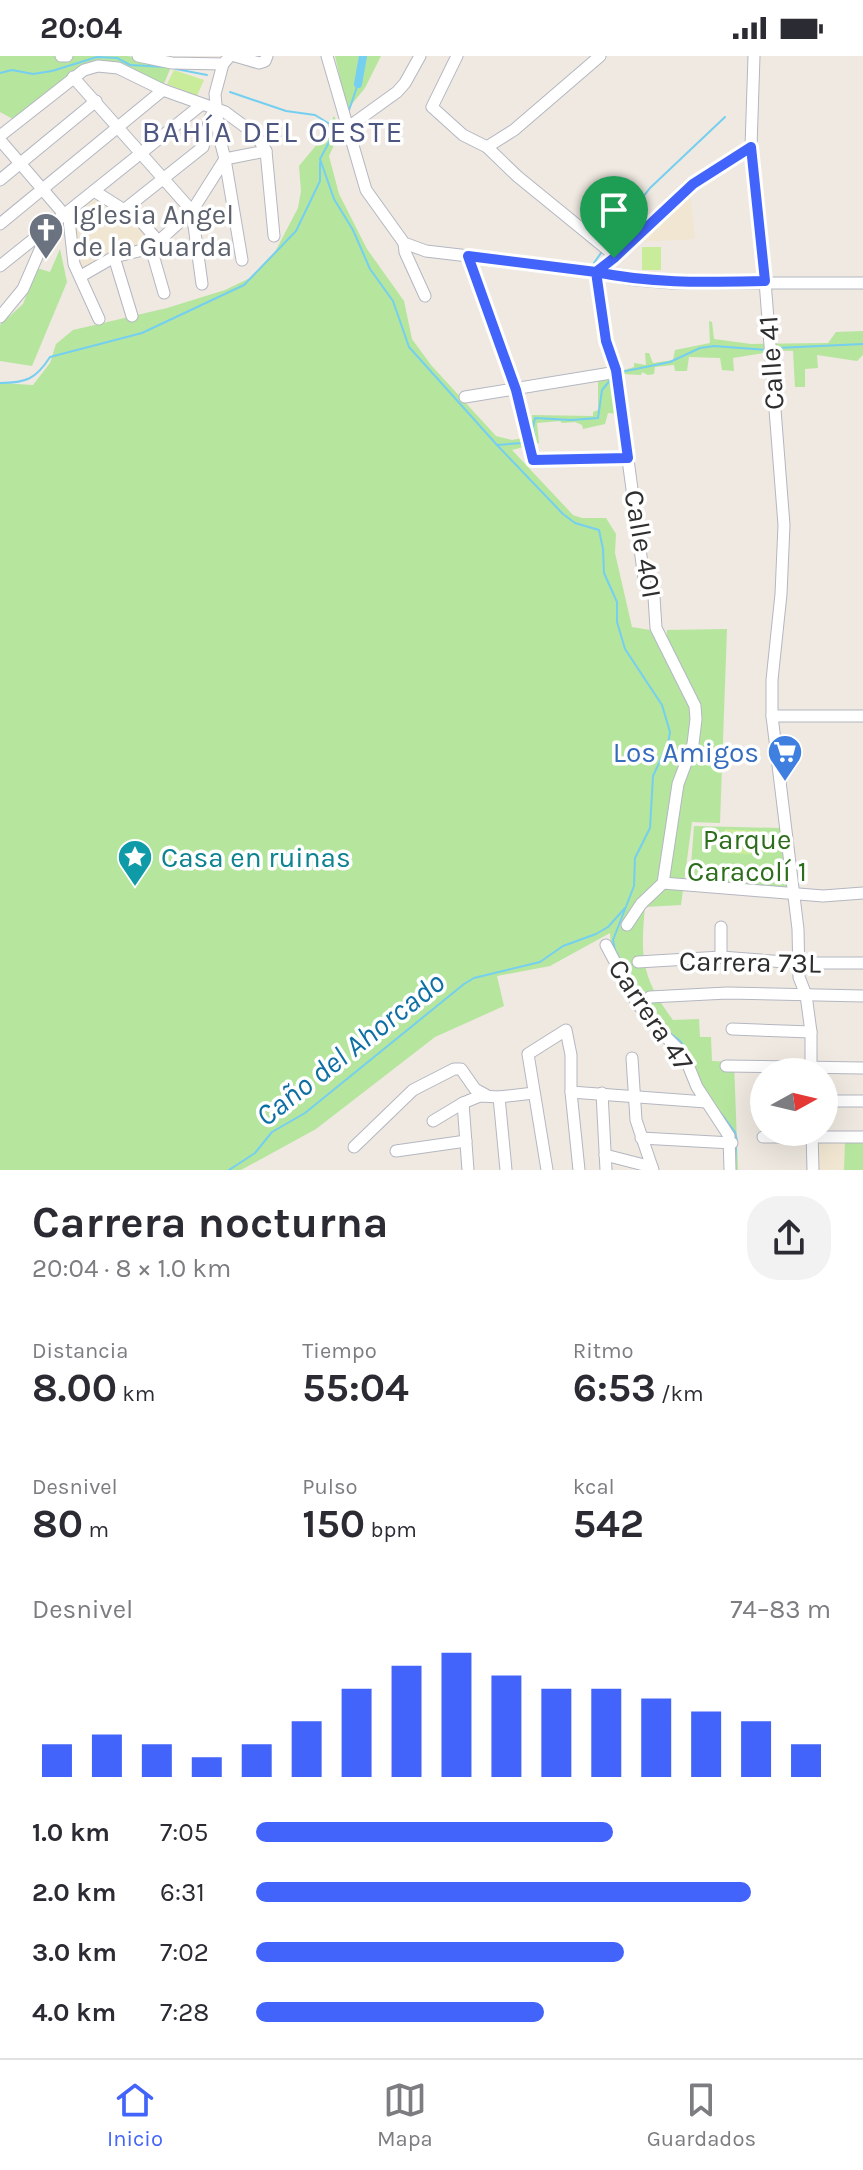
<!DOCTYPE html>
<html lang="es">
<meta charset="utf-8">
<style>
body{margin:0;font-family:Karla,sans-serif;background:#f2f2f3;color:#2b2b33;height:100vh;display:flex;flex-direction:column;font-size:30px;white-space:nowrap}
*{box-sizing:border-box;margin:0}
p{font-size:26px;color:#7c7c81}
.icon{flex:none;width:44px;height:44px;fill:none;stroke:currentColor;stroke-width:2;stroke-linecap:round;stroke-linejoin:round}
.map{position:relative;height:1114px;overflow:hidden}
.drawer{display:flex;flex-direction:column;background:#fff;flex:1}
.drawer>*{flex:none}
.needle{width:52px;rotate:82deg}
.controls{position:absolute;left:750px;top:1002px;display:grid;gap:16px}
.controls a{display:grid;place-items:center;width:88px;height:88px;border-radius:50%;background:#fff;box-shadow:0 8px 32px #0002;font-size:40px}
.pin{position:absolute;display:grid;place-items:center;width:68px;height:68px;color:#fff;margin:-82px -34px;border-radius:50% 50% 50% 0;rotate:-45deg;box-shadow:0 0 8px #0007}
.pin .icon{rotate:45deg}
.round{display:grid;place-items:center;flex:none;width:84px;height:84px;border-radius:32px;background:#f2f2f3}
.overview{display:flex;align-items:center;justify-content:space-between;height:136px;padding:0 32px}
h1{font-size:44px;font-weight:700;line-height:60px}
.figures{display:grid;grid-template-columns:repeat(3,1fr);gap:12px;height:136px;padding:8px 32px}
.figures div{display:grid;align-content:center}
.figures b{font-size:40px;font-weight:700}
.figures small{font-size:22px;font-weight:400}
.figures p{font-size:22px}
.chart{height:224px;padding:16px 32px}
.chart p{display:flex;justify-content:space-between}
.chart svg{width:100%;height:144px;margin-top:8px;stroke:#4264fb;stroke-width:6}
ul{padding:0 32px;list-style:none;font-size:26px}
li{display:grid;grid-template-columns:128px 96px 1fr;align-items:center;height:60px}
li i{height:20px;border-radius:10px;background:#4264fb}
.status{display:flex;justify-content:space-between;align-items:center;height:56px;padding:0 40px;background:#fff;direction:ltr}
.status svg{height:22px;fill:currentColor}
.dock{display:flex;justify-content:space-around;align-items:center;height:112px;border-top:2px solid #e1e1e2;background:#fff;font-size:22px;color:#7c7c81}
.dock a{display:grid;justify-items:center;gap:4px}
.dock .current{color:#4264fb}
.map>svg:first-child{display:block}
</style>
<div class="status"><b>20:04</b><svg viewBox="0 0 49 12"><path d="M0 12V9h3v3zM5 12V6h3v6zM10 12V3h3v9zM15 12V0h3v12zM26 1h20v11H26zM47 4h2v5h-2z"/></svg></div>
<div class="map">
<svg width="863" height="1114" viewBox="0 0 863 1114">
<rect width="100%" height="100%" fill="#efe9e1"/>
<g fill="#f0e6d1">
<path d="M690 137 695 183 637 186Z"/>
<path d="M94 144 122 154 155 183 82 212 79 209 74 159 85 148Z"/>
<path d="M817 1084 845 1085 844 1114H817Z"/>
</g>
<g fill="#b6e59e">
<path d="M0 0H128L171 11 163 30 104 7 13 63 0 56Z"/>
<path d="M335 0H381L365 32 347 54Z"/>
<path d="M334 60 341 74 329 100 339 138 367 193 404 245 412 283 431 309 496 380 512 384 532 380V359L593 360V356L598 354V322L634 311V307L646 309 645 297H649L653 307 673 304 675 294 710 287 709 265 712 266 714 283 751 288 828 287 836 276 863 275V299L857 305 817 299 818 312 805 313V331H795L793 295C774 294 753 299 733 302L734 315 722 314 720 302 689 301 687 315H675L674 309 655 311 654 318 648 319 642 316 641 319 623 318 616 323 620 358 608 357 605 368 583 373 582 369 575 366 562 367 560 365 537 367 539 387 512 394 573 459 582 462H606L616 478 615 497 632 571 650 574 664 601 667 574 727 573 720 767 692 766 681 849 645 851C640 903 642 922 673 964L699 963 700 981H711L712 1005 734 1006 738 1114H732L733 1088 705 1040 680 987 662 973 642 949 611 891 610 877 550 910 497 920 504 950 435 981 316 1073 241 1114H0V327L33 329 50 307 56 288 73 274 167 252 225 234 250 222 275 196 298 152 301 135 299 110 318 87Z"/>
<path d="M60 193 67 226 32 310 0 305V269L23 248 37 212 50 216Z"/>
<path d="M694 770 780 772 789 832 690 823Z"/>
<path d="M845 1085H863V1114H844Z"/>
</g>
<g fill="#c9ec9a">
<path d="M174 14 204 24 197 40 167 28Z"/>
<rect x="642" y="191" width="19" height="23"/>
<path d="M725 773 763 775 762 799 724 797Z"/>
</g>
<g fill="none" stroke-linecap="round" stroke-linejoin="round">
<g stroke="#75cff0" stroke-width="2">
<path d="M176 13 207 19"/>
<path d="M0 17 12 14 33 18 52 15 97 1 117 2 130 9 166 11"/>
<path d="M230 36 286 55 315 59 333 70"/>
<path d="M348 57 358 28"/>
<path d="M341 64 320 103 334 143 353 174 370 213 393 245 409 291 497 389 563 458 575 467 599 474 603 493 604 517 617 546V566L625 593 662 649 670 676 668 688 653 720 650 772 635 802 634 830 613 884 615 894 640 941"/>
<path d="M606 188 650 132 725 61"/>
<path d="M594 207 603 194"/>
<path d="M776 292 863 288"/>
<path d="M621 316 670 306 700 292 714 290 766 294"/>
<path d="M0 327C26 327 36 323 50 301L142 277 244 229 296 175 320 125V106"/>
<path d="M532 385H535L533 371 535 362 571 364 598 362 602 334 612 322"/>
<path d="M497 389 522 387"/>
<path d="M666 974 680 985 687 995"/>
<path d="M720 1056 735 1076 737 1085"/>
<path d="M735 1113 736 1091"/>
<path d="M229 1114 255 1097 272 1076 305 1057 464 928 474 922 540 906 563 890 596 878 608 871 625 852"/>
</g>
<path stroke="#75cff0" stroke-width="8" d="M358 28 363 0"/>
<defs>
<g id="minor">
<path d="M61 0H67"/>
<path d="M138 0 172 7 223 8"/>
<path d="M230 0 223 8 215 38 219 80 225 103 242 204"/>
<path d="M235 0 259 7 265 5 267 0"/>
<path d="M327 0 366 134 404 187 426 195 554 210 636 224 672 227H863"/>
<path d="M457 0 432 51 463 79 487 91 517 120 609 195 614 202"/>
<path d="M754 0 751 91 765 225 784 469 781 538 772 624V660L798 873 799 921 806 939 811 976V1016"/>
<path d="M73 21 192 155 202 228"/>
<path d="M347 72 397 36 405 27 420 0"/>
<path d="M0 80 84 14 98 10 118 12 163 34 225 56 255 78 266 95 274 180"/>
<path d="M0 84 69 164 74 208 99 263"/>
<path d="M487 91 514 74 600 0"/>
<path d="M0 124 96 45"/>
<path d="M94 135 140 164 158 185"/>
<path d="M125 153 203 91 210 62 216 52"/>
<path d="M0 168 163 34"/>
<path d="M404 187 405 196 425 240"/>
<path d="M151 192 164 237"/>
<path d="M468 200 513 327 533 404 628 402"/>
<path d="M114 201 132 260"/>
<path d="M0 210 201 49"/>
<path d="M596 216 606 285 616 314 645 530 654 541 656 572 695 650 696 663 693 688 678 728 663 827 641 848 627 869"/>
<path d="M596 216 639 180 693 128 751 91"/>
<path d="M81 220 114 201 151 192 192 155 225 103 266 95"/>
<path d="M0 261 23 233 49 173"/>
<path d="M465 341 617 316"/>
<path d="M772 660H863"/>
<path d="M663 827 823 840 863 837"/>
<path d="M721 871V901"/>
<path d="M606 889 637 947 653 968 684 999 697 1031 729 1080 730 1114"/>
<path d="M638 906 721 901 798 907H863"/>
<path d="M650 941 727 937 863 940"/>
<path d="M732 973 811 976"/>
<path d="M632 1002 636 1064 653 1114"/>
<path d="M726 1010 863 1012"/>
<path d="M571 1036 706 1046"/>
<path d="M602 1037 606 1114"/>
<path d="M499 1041 506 1114"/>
<path d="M824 1045H863"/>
<path d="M463 1047 468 1114"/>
<path d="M433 1065 463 1047 480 1040 499 1041 534 1037"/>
<path d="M812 1076 813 1114"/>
<path d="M763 1081H863"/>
<path d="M641 1082 732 1087"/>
<path d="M354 1091 413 1034 454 1013H461L475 1033 486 1039"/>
<path d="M396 1095 466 1085"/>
<path d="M605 1099 652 1111"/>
<path d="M547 1114 528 998 566 974 571 999V1036L579 1114"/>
</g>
</defs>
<use href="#minor" stroke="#b4b7c1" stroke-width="13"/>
<use href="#minor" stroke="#fff" stroke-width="11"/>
</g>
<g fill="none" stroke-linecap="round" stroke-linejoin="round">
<defs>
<path id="route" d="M614 202 596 216 468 200 516 334 533 404 628 402 616 314 606 285 596 216C653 228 708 226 765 225L751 91 693 128 614 202"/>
</defs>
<use href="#route" stroke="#fff" stroke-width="16"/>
<use href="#route" stroke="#4264fb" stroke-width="10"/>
</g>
<defs>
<symbol id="church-pin" viewBox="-11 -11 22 30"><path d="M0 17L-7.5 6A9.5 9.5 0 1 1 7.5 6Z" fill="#6b7280" stroke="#fff"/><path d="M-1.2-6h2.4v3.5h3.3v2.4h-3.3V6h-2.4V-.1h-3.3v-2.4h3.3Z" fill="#fff"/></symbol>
<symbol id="supermarket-pin" viewBox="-11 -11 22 30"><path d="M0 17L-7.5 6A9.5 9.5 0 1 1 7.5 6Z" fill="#3f7fe0" stroke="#fff"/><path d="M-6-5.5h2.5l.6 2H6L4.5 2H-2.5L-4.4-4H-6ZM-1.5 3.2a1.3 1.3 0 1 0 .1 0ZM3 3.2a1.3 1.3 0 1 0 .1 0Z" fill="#fff"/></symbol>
<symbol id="sight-pin" viewBox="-11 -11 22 30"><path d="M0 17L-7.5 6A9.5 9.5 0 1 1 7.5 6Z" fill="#0f9aa8" stroke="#fff"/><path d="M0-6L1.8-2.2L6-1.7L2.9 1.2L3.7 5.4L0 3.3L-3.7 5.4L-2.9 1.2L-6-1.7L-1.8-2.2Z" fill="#fff"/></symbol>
</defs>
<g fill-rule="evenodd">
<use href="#church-pin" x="26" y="154" width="40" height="54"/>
<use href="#supermarket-pin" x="765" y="676" width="40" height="54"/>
<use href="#sight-pin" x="115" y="781" width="40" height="54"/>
</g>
<g text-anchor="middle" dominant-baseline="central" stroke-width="7" stroke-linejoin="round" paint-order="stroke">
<g font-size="28" fill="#5b616d" stroke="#fff" text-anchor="start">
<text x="72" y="158">Iglesia Angel<tspan x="72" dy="32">de la Guarda</tspan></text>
</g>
<g font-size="28" fill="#2e2e2e" stroke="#fff">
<text transform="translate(771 307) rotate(-94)">Calle 41</text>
<text transform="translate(643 488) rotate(80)">Calle 40I</text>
<text transform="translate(750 906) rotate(1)">Carrera 73L</text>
<text transform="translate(651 959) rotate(56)">Carrera 47</text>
</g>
<g font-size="28" fill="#366cbe" stroke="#fff" text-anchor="end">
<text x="759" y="696">Los Amigos</text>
</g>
<g font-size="28" fill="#2c6e1b" stroke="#fff">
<text x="747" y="783">Parque<tspan x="747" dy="32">Caracolí 1</tspan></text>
</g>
<g font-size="28" fill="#0d838f" stroke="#fff" text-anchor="start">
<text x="161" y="801">Casa en ruinas</text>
</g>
<g font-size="30" letter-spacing="2" fill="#4d5680" stroke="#fff">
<text x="273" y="76">BAHÍA DEL OESTE</text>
</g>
<g font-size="30" font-style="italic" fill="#0d6fa3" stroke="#fff">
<text transform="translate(350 993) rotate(-38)">Caño del Ahorcado</text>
</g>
</g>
</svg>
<div class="controls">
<a><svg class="needle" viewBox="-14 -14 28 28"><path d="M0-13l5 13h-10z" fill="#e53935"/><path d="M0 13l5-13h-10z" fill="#7c7c81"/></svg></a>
</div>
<div class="pin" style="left:614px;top:202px;background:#1e9e55"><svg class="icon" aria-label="arrive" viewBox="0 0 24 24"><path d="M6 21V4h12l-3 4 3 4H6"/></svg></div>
</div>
<section class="drawer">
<div class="overview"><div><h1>Carrera nocturna</h1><p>20:04 · 8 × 1.0 km</p></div><a class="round"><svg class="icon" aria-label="share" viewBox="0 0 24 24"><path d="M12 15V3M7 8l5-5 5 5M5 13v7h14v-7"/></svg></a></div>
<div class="figures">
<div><p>Distancia</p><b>8.00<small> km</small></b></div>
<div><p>Tiempo</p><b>55:04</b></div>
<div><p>Ritmo</p><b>6:53<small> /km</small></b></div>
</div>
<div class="figures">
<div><p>Desnivel</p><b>80<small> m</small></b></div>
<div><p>Pulso</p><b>150<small> bpm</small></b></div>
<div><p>kcal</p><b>542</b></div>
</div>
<div class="chart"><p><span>Desnivel</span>74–83 m</p>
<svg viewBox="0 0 160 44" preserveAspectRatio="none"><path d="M5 44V34M15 44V31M25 44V34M35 44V38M45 44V34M55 44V27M65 44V17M75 44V10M85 44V6M95 44V13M105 44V17M115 44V17M125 44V20M135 44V24M145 44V27M155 44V34"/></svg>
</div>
<ul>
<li><b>1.0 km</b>7:05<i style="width:62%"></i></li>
<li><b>2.0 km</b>6:31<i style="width:86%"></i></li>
<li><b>3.0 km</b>7:02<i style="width:64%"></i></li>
<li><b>4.0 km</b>7:28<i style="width:50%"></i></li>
</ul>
</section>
<nav class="dock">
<a class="current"><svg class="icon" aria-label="home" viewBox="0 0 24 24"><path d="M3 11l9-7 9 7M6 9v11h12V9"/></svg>Inicio</a>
<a><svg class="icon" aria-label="map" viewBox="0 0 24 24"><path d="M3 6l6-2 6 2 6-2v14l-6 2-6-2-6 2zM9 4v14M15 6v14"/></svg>Mapa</a>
<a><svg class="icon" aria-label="saved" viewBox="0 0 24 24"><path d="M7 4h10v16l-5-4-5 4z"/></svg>Guardados</a>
</nav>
